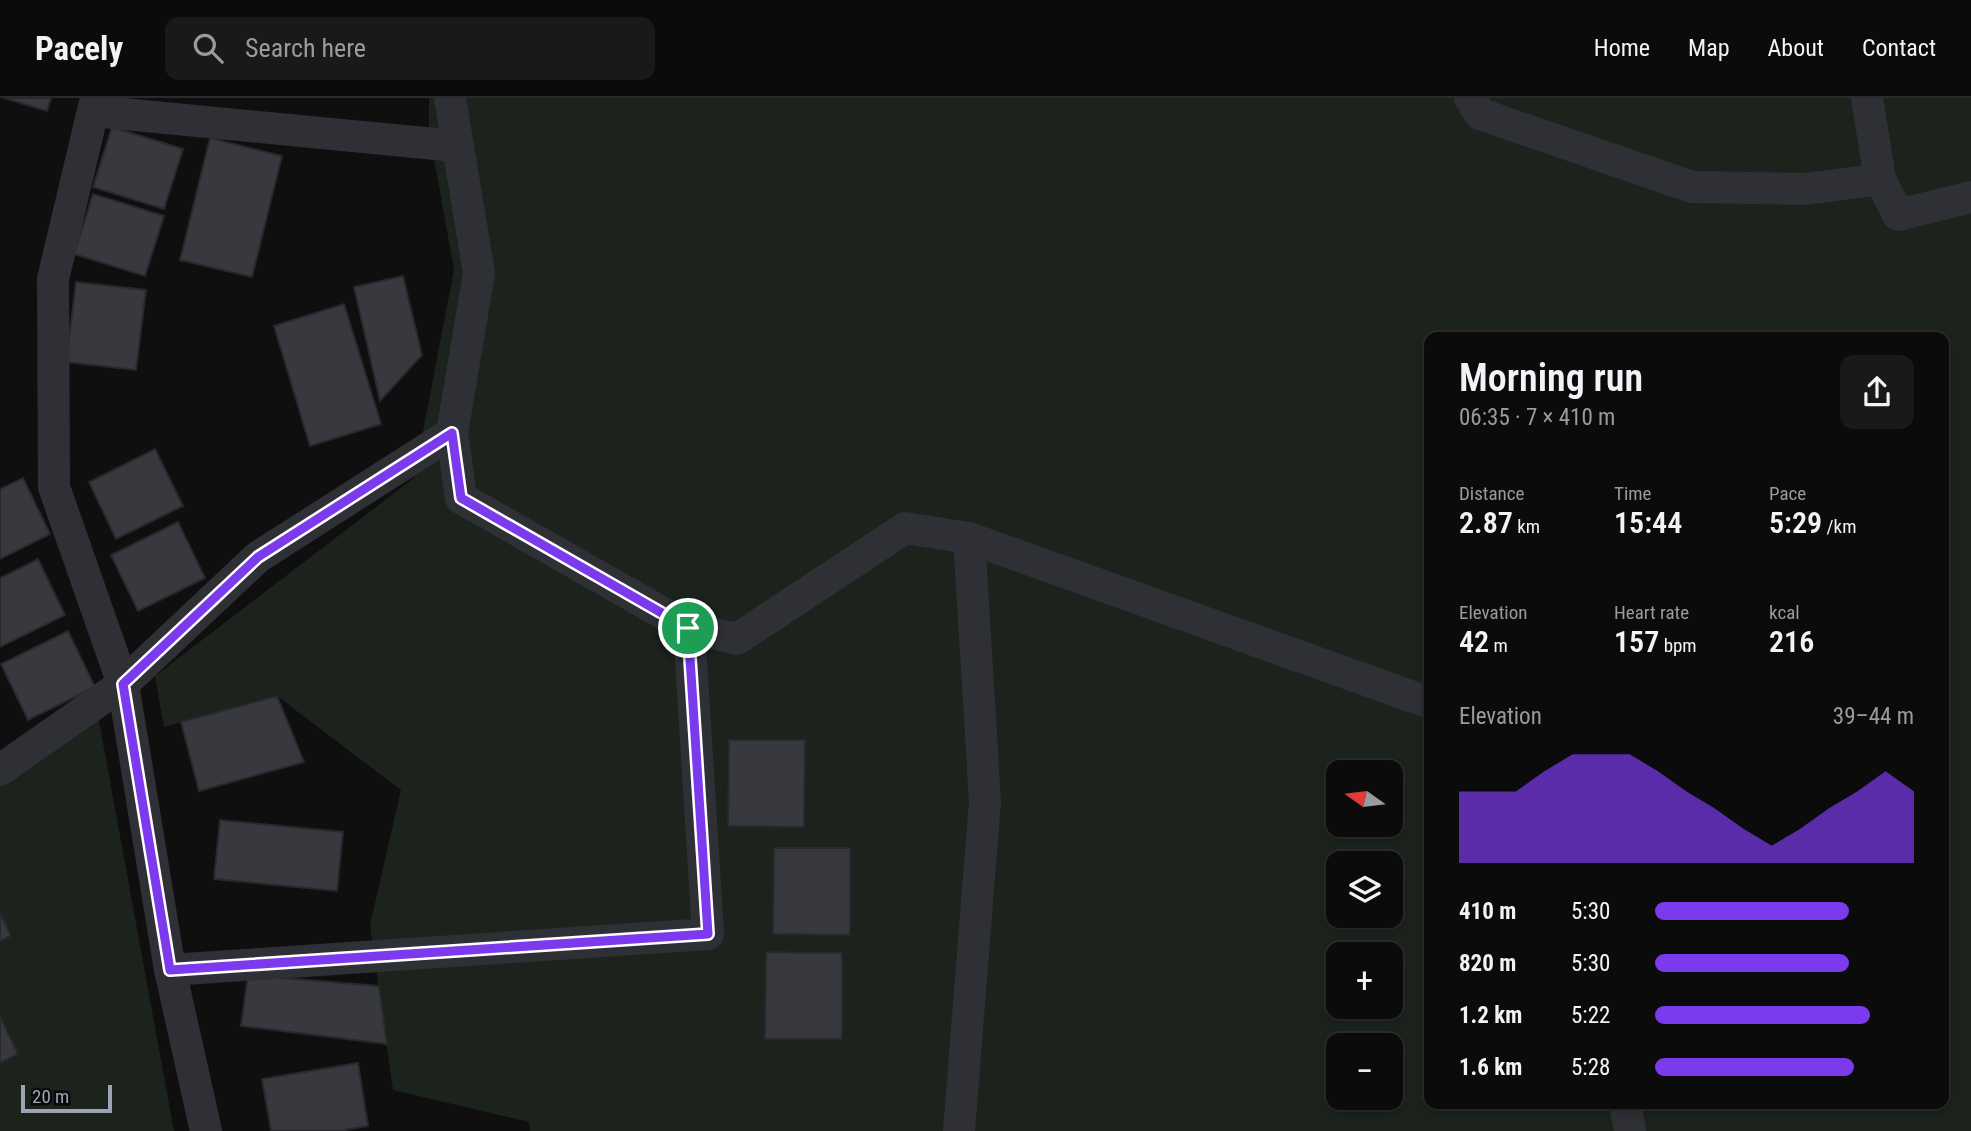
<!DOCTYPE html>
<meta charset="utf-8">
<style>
body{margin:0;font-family:"Roboto Condensed",sans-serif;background:#19191a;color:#f1f3f6;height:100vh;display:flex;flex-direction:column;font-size:26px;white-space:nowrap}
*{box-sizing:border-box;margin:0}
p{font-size:23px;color:#9a9b9d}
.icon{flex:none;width:38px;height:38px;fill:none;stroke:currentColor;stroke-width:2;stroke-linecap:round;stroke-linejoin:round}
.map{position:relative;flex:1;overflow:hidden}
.details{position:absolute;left:1424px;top:234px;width:525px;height:777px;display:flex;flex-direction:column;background:#0b0b0c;border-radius:14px;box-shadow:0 4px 10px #0003,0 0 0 2px #2b2b2d}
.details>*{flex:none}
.needle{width:46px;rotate:284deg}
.fabs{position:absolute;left:1326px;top:662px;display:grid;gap:14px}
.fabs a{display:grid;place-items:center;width:77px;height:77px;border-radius:14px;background:#0b0b0c;box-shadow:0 4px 10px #0003,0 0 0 2px #2b2b2d;font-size:35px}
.scale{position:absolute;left:21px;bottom:18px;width:91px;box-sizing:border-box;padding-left:7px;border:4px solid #9ea4b3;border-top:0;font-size:19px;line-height:24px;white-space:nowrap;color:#9ea4b3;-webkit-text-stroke:5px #0a0a0b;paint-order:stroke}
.pin{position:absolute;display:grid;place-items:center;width:60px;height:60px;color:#fff;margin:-30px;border:4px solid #fff;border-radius:50%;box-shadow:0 2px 7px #0007}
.round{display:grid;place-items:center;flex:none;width:74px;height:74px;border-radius:14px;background:#19191a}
.summary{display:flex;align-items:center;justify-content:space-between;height:119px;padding:0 35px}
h1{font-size:38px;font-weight:600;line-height:52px}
.metrics{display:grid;grid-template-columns:repeat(3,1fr);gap:10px;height:119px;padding:7px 35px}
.metrics div{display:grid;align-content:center}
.metrics b{font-size:30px;font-weight:600}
.metrics small{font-size:19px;font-weight:400}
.metrics p{font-size:19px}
.chart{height:196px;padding:14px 35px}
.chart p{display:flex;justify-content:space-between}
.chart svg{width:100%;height:126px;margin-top:7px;fill:#7c3aed;opacity:.7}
ul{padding:0 35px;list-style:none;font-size:23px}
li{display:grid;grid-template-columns:112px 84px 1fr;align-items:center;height:52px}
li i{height:18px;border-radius:9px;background:#7c3aed}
header{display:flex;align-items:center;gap:42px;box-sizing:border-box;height:98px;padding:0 35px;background:#0b0b0c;border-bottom:2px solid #2b2b2d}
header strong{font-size:33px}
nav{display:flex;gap:38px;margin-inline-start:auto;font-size:24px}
.search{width:490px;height:63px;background:#19191a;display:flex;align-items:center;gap:18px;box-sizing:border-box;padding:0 24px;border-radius:14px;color:#9a9b9d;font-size:26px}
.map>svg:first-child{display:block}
</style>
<header>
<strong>Pacely</strong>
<div class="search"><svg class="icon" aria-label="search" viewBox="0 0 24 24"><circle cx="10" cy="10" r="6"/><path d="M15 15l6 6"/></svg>Search here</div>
<nav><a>Home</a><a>Map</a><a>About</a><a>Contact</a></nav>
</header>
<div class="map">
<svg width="1971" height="1033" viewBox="0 0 1971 1033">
<rect width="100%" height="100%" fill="#0f0f10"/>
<g fill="#1b231c" fill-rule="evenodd">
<path d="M429 0H1971V1033H530L529 1024 393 992 370 827 401 692 277 598 164 629 155 578 414 380 454 172 429 33ZM1430 240H1944V1006H1430ZM1339 674H1391V726H1339ZM1339 765H1391V817H1339ZM1339 856H1391V908H1339ZM1339 947H1391V999H1339Z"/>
<path d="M97 612 174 1033H0V683Z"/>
</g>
<g fill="#38393e" stroke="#28282d" stroke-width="2">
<path d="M4 0H51L47 13Z"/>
<path d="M112 29 183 51 164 111 93 89Z"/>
<path d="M210 40 282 58 252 179 180 162Z"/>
<path d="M93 96 164 118 145 178 74 156Z"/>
<path d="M403 178 422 257 380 303 354 189Z"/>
<path d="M76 184 146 192 136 272 66 264Z"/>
<path d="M344 206 381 326 310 348 274 228Z"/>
<path d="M155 351 183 408 116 441 89 384Z"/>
<path d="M23 380 50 436 0 461V391Z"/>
<path d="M178 424 205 480 138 513 111 457Z"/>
<path d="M38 461 65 517 0 549V480Z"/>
<path d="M68 533 95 589 28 622 1 566Z"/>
<path d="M277 598 304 664 199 693 181 624Z"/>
<path d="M729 642H805L804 729 728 728Z"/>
<path d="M220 722 343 734 337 793 214 781Z"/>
<path d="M774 750H850V837L773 836Z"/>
<path d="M0 815 11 838 0 843Z"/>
<path d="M766 854 842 855V941H765Z"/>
<path d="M248 877 379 888 387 946 241 928Z"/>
<path d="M0 918 18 956 0 965Z"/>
<path d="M358 965 368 1028 339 1033H271L262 981Z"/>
</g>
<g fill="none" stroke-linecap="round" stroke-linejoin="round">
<g stroke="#2f3036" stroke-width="32">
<path d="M96 0 53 181 54 389 123 586 170 872 206 1033"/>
<path d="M1470 0 1480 16 1692 89 1807 91 1880 81 1867 0"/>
<path d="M93 13 456 48"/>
<path d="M1880 81 1898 117 1971 99"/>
<path d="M969 440 1430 605"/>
<path d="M689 530 737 541 905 430 969 440 985 703 959 1033"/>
<path d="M0 672 123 586 258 459 452 335 479 175 450 0"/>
<path d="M170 872 708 836 689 530 461 400 452 335"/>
<path d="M1625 1006 1630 1033"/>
</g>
</g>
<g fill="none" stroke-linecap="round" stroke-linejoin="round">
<defs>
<path id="route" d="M452 335 461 400 688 530 708 836 170 872 123 586 258 459Z"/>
</defs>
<use href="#route" stroke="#fff" stroke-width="14"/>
<use href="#route" stroke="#7c3aed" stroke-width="9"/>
</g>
</svg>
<div class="fabs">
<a><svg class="needle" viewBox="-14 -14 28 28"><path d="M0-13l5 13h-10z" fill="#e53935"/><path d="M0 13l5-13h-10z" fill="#9a9b9d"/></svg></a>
<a><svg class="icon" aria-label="layers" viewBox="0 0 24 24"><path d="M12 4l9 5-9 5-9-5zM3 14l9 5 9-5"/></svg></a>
<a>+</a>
<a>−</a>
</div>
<div class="scale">20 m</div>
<div class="pin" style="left:688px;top:530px;background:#1e9e55"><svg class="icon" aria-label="arrive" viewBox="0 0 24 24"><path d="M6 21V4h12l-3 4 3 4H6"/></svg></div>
<section class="details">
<div class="summary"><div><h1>Morning run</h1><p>06:35 · 7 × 410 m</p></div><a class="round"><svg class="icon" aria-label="share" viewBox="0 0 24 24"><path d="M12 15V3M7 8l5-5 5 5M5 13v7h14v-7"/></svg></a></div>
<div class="metrics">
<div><p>Distance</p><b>2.87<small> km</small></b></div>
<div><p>Time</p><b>15:44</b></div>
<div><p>Pace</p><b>5:29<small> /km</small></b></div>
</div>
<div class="metrics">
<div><p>Elevation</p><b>42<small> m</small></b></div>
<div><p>Heart rate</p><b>157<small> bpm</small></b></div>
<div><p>kcal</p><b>216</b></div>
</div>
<div class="chart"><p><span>Elevation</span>39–44 m</p>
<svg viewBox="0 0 160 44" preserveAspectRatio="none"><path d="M0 44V19L10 19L20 19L30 12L40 6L50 6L60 6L70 12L80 19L90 25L100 32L110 38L120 32L130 25L140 19L150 12L160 19V44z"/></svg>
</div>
<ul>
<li><b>410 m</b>5:30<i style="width:75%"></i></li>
<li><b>820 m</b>5:30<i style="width:75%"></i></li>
<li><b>1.2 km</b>5:22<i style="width:83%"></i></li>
<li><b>1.6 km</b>5:28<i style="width:77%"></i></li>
</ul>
</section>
</div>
